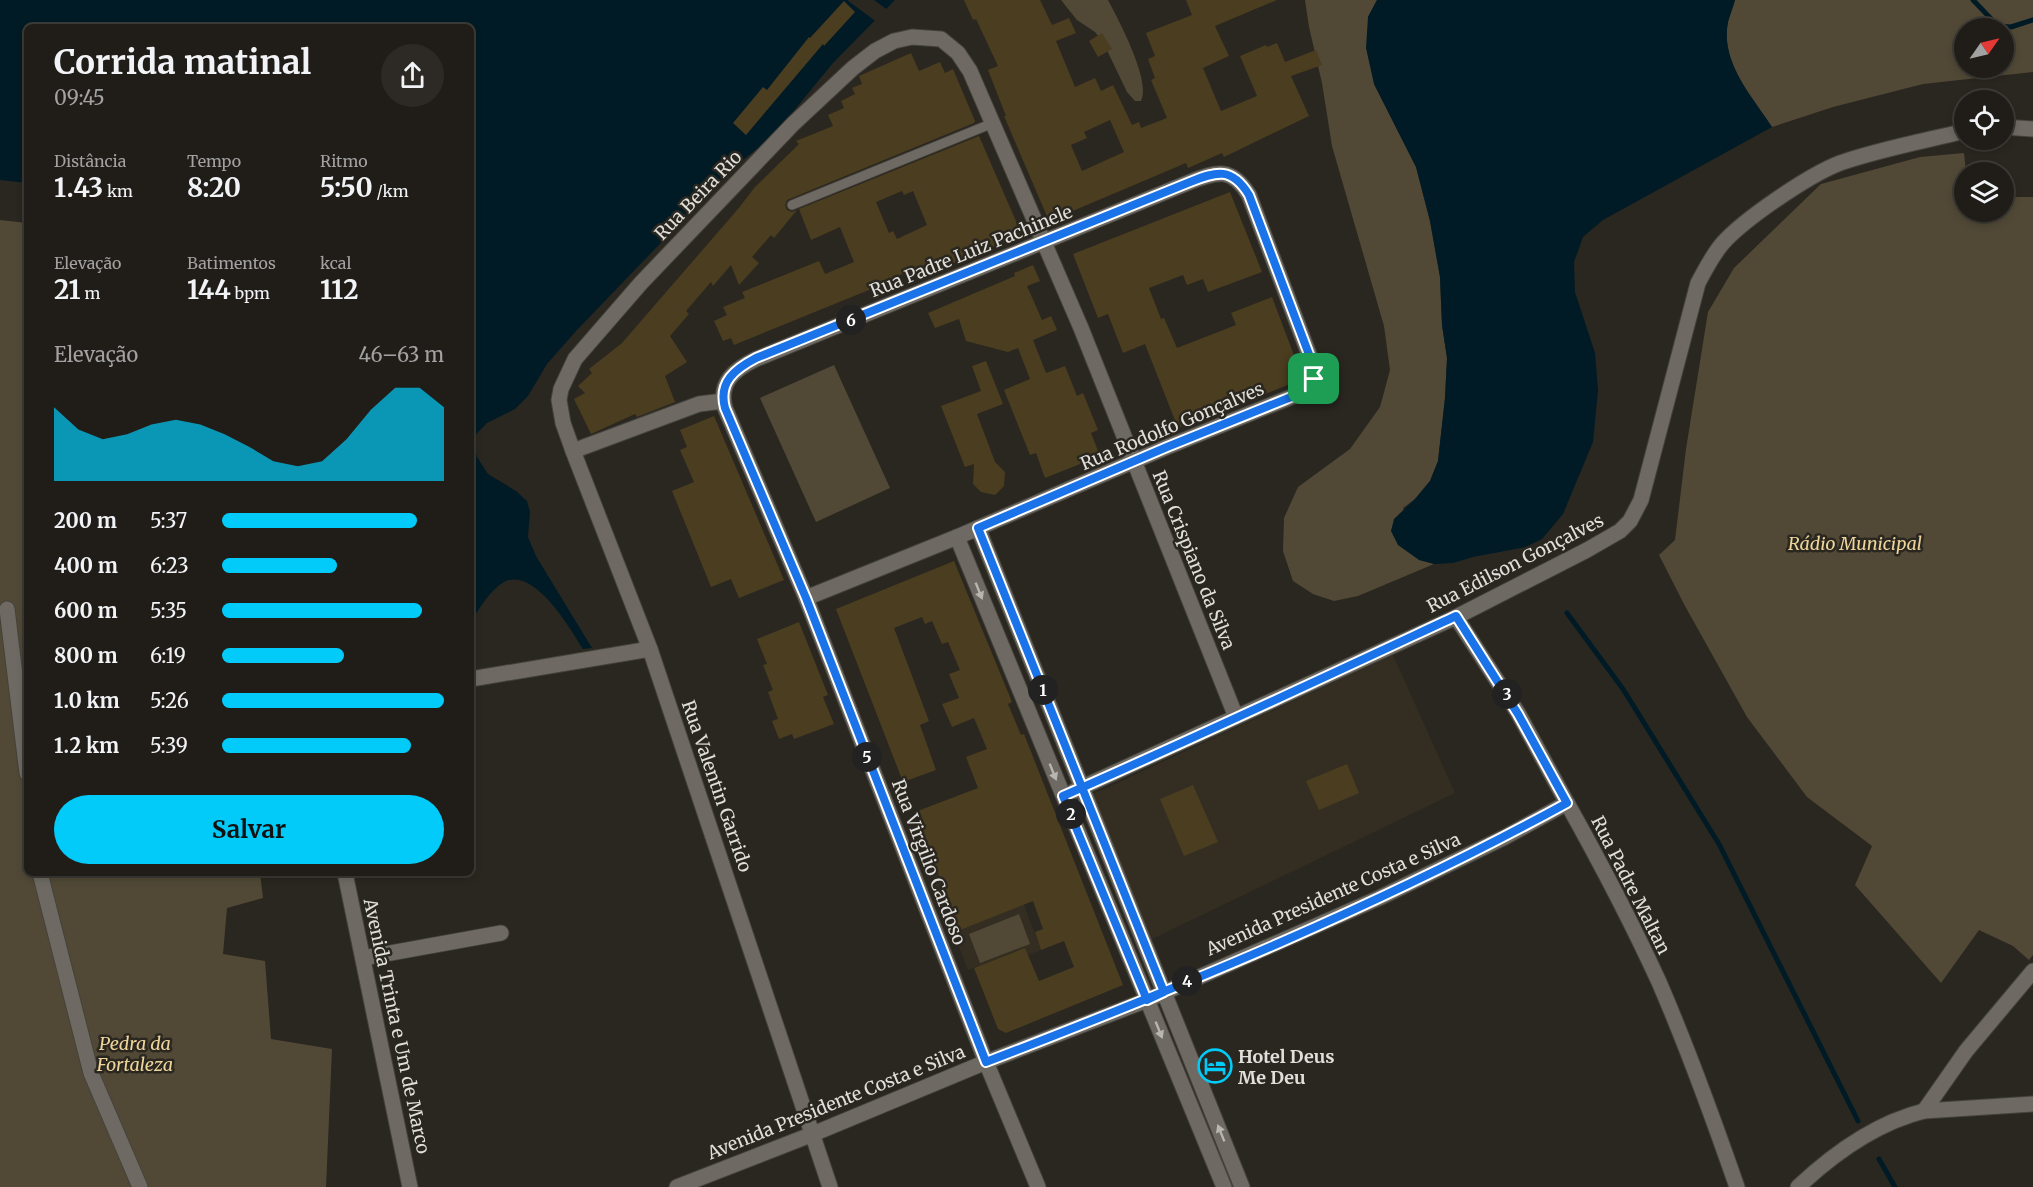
<!DOCTYPE html>
<html lang="pt">
<meta charset="utf-8">
<style>
body{margin:0;font-family:Merriweather,serif;background:#2d2a25;color:#f1f3f6;height:100vh;display:flex;flex-direction:column;font-size:22px;white-space:nowrap}
*{box-sizing:border-box;margin:0}
p{font-size:20px;color:#a2a2a2}
.icon{flex:none;width:33px;height:33px;fill:none;stroke:currentColor;stroke-width:2;stroke-linecap:round;stroke-linejoin:round}
.map{position:relative;flex:1;overflow:hidden}
.details{position:absolute;left:24px;top:24px;width:450px;height:852px;display:flex;flex-direction:column;background:#201d18;border-radius:9px;box-shadow:0 3px 9px #0003,0 0 0 2px #3d3b37}
.details>*{flex:none}
.needle{width:39px;rotate:56deg}
.tools{position:absolute;left:1954px;top:18px;display:grid;gap:12px}
.tools a{display:grid;place-items:center;width:60px;height:60px;border-radius:50%;background:#201d18;box-shadow:0 3px 9px #0003,0 0 0 2px #3d3b37;font-size:30px}
.pin{position:absolute;display:grid;place-items:center;width:51px;height:51px;color:#fff;margin:-26px;border-radius:12px;box-shadow:0 3px 9px #0006}
.km{position:absolute;width:30px;height:30px;margin:-15px;border-radius:50%;background:#222;color:#fff;font-size:16px;line-height:30px;text-align:center}
.round{display:grid;place-items:center;flex:none;width:63px;height:63px;border-radius:32px;background:#2d2a25}
.head{display:flex;align-items:center;justify-content:space-between;height:102px;padding:0 30px}
h1{font-size:33px;font-weight:700;line-height:45px}
.metrics{display:grid;grid-template-columns:repeat(3,1fr);gap:9px;height:102px;padding:6px 30px}
.metrics div{display:grid;align-content:center}
.metrics b{font-size:26px;font-weight:700}
.metrics small{font-size:16px;font-weight:400}
.metrics p{font-size:16px}
.chart{height:168px;padding:12px 30px}
.chart p{display:flex;justify-content:space-between}
.chart svg{width:100%;height:108px;margin-top:6px;fill:#02cbf9;opacity:.7}
.button{display:flex;gap:12px;margin-top:auto;padding:12px 30px}
.button a{flex:1;height:69px;border-radius:36px;background:#02cbf9;color:#111;font-size:24px;font-weight:700;line-height:69px;text-align:center}
ul{padding:0 30px;list-style:none;font-size:20px}
li{display:grid;grid-template-columns:96px 72px 1fr;align-items:center;height:45px}
li i{height:15px;border-radius:8px;background:#02cbf9}
.map>svg:first-child{display:block}
</style>
<div class="map">
<svg width="2033" height="1187" viewBox="0 0 2033 1187">
<rect width="100%" height="100%" fill="#2a2720"/>
<g fill="#342e22">
<path d="M1393 655 1455 793 1152 939 1091 795Z"/>
<path d="M988 810 1041 950 1020 958 1017 951 968 970 916 837Z"/>
</g>
<g fill="#514936" fill-rule="evenodd">
<path d="M1061 0H1108C1118 19 1152 82 1141 101H1135L1127 92 1103 42 1095 32 1077 20Z"/>
<path d="M1305 0H1377L1368 17 1374 84 1416 167 1430 221 1440 277 1442 325 1447 358 1445 398 1438 461 1430 481 1415 499 1403 508 1419 559 1434 564 1358 596 1334 601 1313 594 1293 581 1283 551 1284 518 1298 487 1350 449 1380 407 1390 370 1384 326 1332 146 1322 83 1309 27Z"/>
<path d="M1735 0H2033V72L1923 84 1833 107 1772 127C1752 96 1720 62 1728 22 1730 15 1733 7 1735 0ZM1965 28H2004V68H1965Z"/>
<path d="M1964 153 1966 172 1965 212H2004V197H2033V955L2029 960 2013 946 1979 930 1941 983 1855 885 1872 846 1807 797 1747 717 1685 606 1659 555 1675 540 1686 449 1708 312 1734 268 1821 184 1920 157Z"/>
<path d="M0 220 27 223V873H260L263 898 227 908 223 954 265 961 271 1039 332 1049 326 1187H0Z"/>
<path d="M834 365 890 488 816 522 760 398Z"/>
<path d="M1019 914 1030 944 980 963 969 934Z"/>
</g>
<g fill="#001b25">
<path d="M0 0H895L833 63 792 113 758 148 733 168 576 331 547 364 528 396 515 409 487 423 477 433 473 442 477 457 488 474 516 491 527 501 530 512 528 537 536 556 592 648 583 649C570 628 534 566 504 582 490 590 480 608 471 621V27H27V183L0 180Z"/>
<path d="M1377 0H1735C1733 7 1730 15 1728 22 1720 62 1752 96 1772 127L1603 220 1583 237 1574 262 1575 292 1595 353 1598 390 1593 442 1563 514 1542 539 1526 547 1473 557 1453 563 1434 564 1419 560 1398 545 1391 531 1394 519 1415 499 1430 481 1438 461 1445 398 1447 358 1442 325 1440 277 1430 221 1416 167 1374 84 1366 48 1368 17Z"/>
</g>
<path fill="#2a2720" d="M847 0H874L889 11 878 23Z"/>
<g fill="none" stroke-linecap="round" stroke-linejoin="round">
<g stroke="#001b25" stroke-width="5">
<path d="M1973 0 1998 26 2011 27 2033 20"/>
<path d="M1567 613 1623 689 1719 844 1858 1121"/>
<path d="M1879 1159 1895 1187"/>
</g>
</g>
<g fill="#4b3d1f" fill-rule="evenodd">
<path d="M964 0H1040L1052 25 1069 18 1076 33 1056 41 1075 87 1095 78 1101 91 1113 85 1132 125 1139 122 1141 128 1167 118 1151 80 1155 78 1148 59 1155 56 1146 33 1192 15 1186 0H1277L1215 26 1229 56 1203 68 1221 111 1257 96 1240 56 1266 45 1267 47 1277 43 1285 62 1316 50 1322 65 1291 76 1309 116 1224 157 1222 153 1188 168 1186 163 1049 221 1004 116H1006L988 70 998 66 976 19 973 20ZM1110 120 1124 152 1082 171 1071 145 1087 138 1084 132Z"/>
<path d="M844 1 855 12 824 46 823 44 746 135 733 123 763 87 767 90 809 37 810 38Z"/>
<path d="M1102 33 1112 49 1098 57 1089 41Z"/>
<path d="M911 53 919 71 940 62 945 73 953 69 975 121 974 123 787 200 785 205 787 210 792 212 797 210 774 238 771 235 752 257 759 263 739 285 731 265 713 286 711 282 686 311 689 314 670 336 687 362 665 376 675 402 637 417 635 414 591 434 574 399 585 393 578 386 592 373 589 369 622 343 738 209 755 187 799 144 796 141 833 126 828 115 844 108 841 101 855 94 852 88 862 84 859 76Z"/>
<path d="M979 136 1022 235 945 267 943 262 917 273 915 269 885 281 886 283 734 345 731 338 723 341 714 321 727 315 723 307 745 298 742 292 819 261 825 274 854 262 840 227 811 240 799 209ZM902 191 904 195 913 191 927 225 897 239 893 231 889 233 876 202Z"/>
<path d="M1230 192 1262 272 1208 292 1203 279 1187 285 1183 275 1149 288 1161 319 1164 318 1177 348 1236 325 1231 313 1272 297 1303 379 1178 428 1145 344 1123 353 1108 314 1098 318 1073 254Z"/>
<path d="M1033 265 1040 281 1027 286 1042 320 1051 316 1057 330 1033 340 1046 373 1065 366 1077 396 1083 393 1098 430 1091 433 1100 456 1045 478 1036 453 1030 455 1004 390 1030 379 1018 348 1008 352 966 341 959 319 935 328 928 313 1015 276 1014 273Z"/>
<path d="M986 361 1003 404 977 414 995 462 1005 472 1004 486 995 495 981 492 973 484 974 464 965 467 941 406 981 391 972 366Z"/>
<path d="M714 416 784 580 739 598 731 579 711 587 672 491 694 482 680 450 687 447 680 430Z"/>
<path d="M954 561 1012 702 1008 704 1021 735 1024 734 1123 985 1006 1033 998 1029 974 968 1025 948 1039 981 1074 967 1064 941 1041 950 1035 932 1043 929 1033 901 960 930 915 812 978 788 966 757 987 749 974 718 952 727 942 704 959 698 949 674 960 670 948 642 942 644 932 621 925 624 922 617 894 628 929 721 920 725 936 770 903 782 836 609Z"/>
<path d="M799 622 828 695 823 697 834 724 794 739 792 734 779 739 772 721 778 719 768 692 773 690 763 665 767 664 757 639Z"/>
<path d="M1347 764 1359 793 1319 810 1306 781Z"/>
<path d="M1193 785 1218 842 1184 856 1160 799Z"/>
</g>
<g fill="none" stroke-linecap="round" stroke-linejoin="round">
<defs>
<path id="service" d="M792 205 993 123"/>
<g id="minor">
<path d="M573 451 699 404 723 401"/>
<path d="M978 528 1167 447 1301 393 1312 385 1314 372 1313 365 1249 195C1232 167 1217 171 1190 182L756 359C735 369 718 382 725 408L806 598 986 1062 1038 1187"/>
<path d="M806 598 957 537"/>
<path d="M7 609 27 773"/>
<path d="M471 679 650 649"/>
<path d="M1567 803C1600 862 1631 921 1659 982 1688 1049 1713 1118 1737 1187"/>
<path d="M40 873 91 1073 140 1187"/>
<path d="M345 873 410 1187"/>
<path d="M363 958 501 933"/>
<path d="M1924 1111 1966 1051 2033 971"/>
<path d="M830 1187 650 649 573 451 563 423 559 400 561 389 575 359 641 283 793 124 853 68 875 51 894 41 912 37 941 39 958 53 970 71 1081 328 1236 717"/>
<path d="M1798 1187C1833 1154 1876 1123 1924 1111L2033 1104"/>
</g>
<g id="tertiary">
<path d="M2004 127 2033 129"/>
<path d="M1074 791 1456 617 1587 550 1620 531 1630 521 1641 500 1698 283C1705 270 1712 256 1722 244 1744 219 1809 175 1840 163 1880 149 1924 141 1965 131"/>
<path d="M677 1187 813 1134 986 1062 1147 1000 1379 898 1505 837 1567 803 1518 713 1456 617"/>
<path d="M1224 1187 957 537 978 528 1242 1187"/>
</g>
</defs>
<use href="#service" stroke="#44423c" stroke-width="11"/>
<use href="#minor" stroke="#44423c" stroke-width="17"/>
<use href="#tertiary" stroke="#44423c" stroke-width="17"/>
<use href="#service" stroke="#6e6a63" stroke-width="9"/>
<use href="#minor" stroke="#6e6a63" stroke-width="15"/>
<use href="#tertiary" stroke="#6e6a63" stroke-width="15"/>
</g>
<defs><path id="oneway-solid" d="M-6-.8H1V-3.2L6.5 0L1 3.2V.8H-6Z" transform="scale(1.5)"/></defs>
<g fill="#b9b6b1">
<use href="#oneway-solid" transform="translate(979 591) rotate(68)"/>
<use href="#oneway-solid" transform="translate(1053 772) rotate(68)"/>
<use href="#oneway-solid" transform="translate(1159 1030) rotate(68)"/>
<use href="#oneway-solid" transform="translate(1221 1133) rotate(-112)"/>
</g>
<g fill="none" stroke-linecap="round" stroke-linejoin="round">
<defs>
<path id="route" d="M1314 379 1312 385 1301 393 1167 447 978 528C1040 683 1102 837 1164 992L1147 1000 1063 796C1195 738 1325 677 1456 616L1518 714 1567 803C1381 905 1184 986 986 1062L806 598 725 408C718 382 735 369 756 358L1190 182C1217 171 1232 167 1249 195L1313 365 1314 379"/>
</defs>
<use href="#route" stroke="#fff" stroke-width="12"/>
<use href="#route" stroke="#1a73e8" stroke-width="8"/>
</g>
<defs>
<symbol id="hotel-ring" viewBox="-11 -11 22 22"><circle r="9.5" fill="#2a2720" stroke="#02cbf9" stroke-width="1.5"/><path d="M-6-4.5h1.5V1H6V5H4.5V3h-9V5H-6ZM-4 0a1.8 1.8 0 1 1 3.6 0ZM.5 0V-2.5h3Q6-2.5 6 0Z" fill="#02cbf9"/></symbol>
</defs>
<g fill-rule="evenodd">
<use href="#hotel-ring" x="1196" y="1047" width="38" height="38"/>
</g>
<g text-anchor="middle" dominant-baseline="central" stroke-width="5" stroke-linejoin="round" paint-order="stroke">
<g font-size="18" fill="#e1dfdb" stroke="#2a2720">
<text transform="translate(698 195) rotate(-46)">Rua Beira Rio</text>
<text transform="translate(971 251) rotate(-22)">Rua Padre Luiz Pachinele</text>
<text transform="translate(1172 426) rotate(-23)">Rua Rodolfo Gonçalves</text>
<text transform="translate(1194 560) rotate(68)">Rua Crispiano da Silva</text>
<text transform="translate(1515 563) rotate(-27)">Rua Edilson Gonçalves</text>
<text transform="translate(717 786) rotate(71)">Rua Valentin Garrido</text>
<text transform="translate(929 862) rotate(69)">Rua Virgilio Cardoso</text>
<text transform="translate(1631 885) rotate(63)">Rua Padre Maltan</text>
<text transform="translate(1333 894) rotate(-24)">Avenida Presidente Costa e Silva</text>
<text transform="translate(397 1026) rotate(78)">Avenida Trinta e Um de Marco</text>
<text transform="translate(836 1102) rotate(-22)">Avenida Presidente Costa e Silva</text>
</g>
<g font-size="18" font-style="italic" fill="#efd59b" stroke="#2a2720">
<text x="1855" y="543">Rádio Municipal</text>
<text x="135" y="1043">Pedra da<tspan x="135" dy="21">Fortaleza</tspan></text>
</g>
<g font-size="18" font-weight="bold" fill="#e1dfdb" stroke="#2a2720" text-anchor="start">
<text x="1238" y="1056">Hotel Deus<tspan x="1238" dy="21">Me Deu</tspan></text>
</g>
</g>
</svg>
<div class="tools">
<a><svg class="needle" viewBox="-14 -14 28 28"><path d="M0-13l5 13h-10z" fill="#e53935"/><path d="M0 13l5-13h-10z" fill="#a2a2a2"/></svg></a>
<a><svg class="icon" aria-label="locate" viewBox="0 0 24 24"><circle cx="12" cy="12" r="6"/><path d="M12 2v4M12 18v4M2 12h4M18 12h4"/></svg></a>
<a><svg class="icon" aria-label="layers" viewBox="0 0 24 24"><path d="M12 4l9 5-9 5-9-5zM3 14l9 5 9-5"/></svg></a>
</div>
<div class="pin" style="left:1314px;top:379px;background:#1e9e55"><svg class="icon" aria-label="arrive" viewBox="0 0 24 24"><path d="M6 21V4h12l-3 4 3 4H6"/></svg></div>
<b class="km" style="left:1043px;top:690px">1</b>
<b class="km" style="left:1071px;top:814px">2</b>
<b class="km" style="left:1507px;top:694px">3</b>
<b class="km" style="left:1187px;top:981px">4</b>
<b class="km" style="left:867px;top:757px">5</b>
<b class="km" style="left:851px;top:320px">6</b>
<section class="details">
<div class="head"><div><h1>Corrida matinal</h1><p>09:45</p></div><a class="round"><svg class="icon" aria-label="share" viewBox="0 0 24 24"><path d="M12 15V3M7 8l5-5 5 5M5 13v7h14v-7"/></svg></a></div>
<div class="metrics">
<div><p>Distância</p><b>1.43<small> km</small></b></div>
<div><p>Tempo</p><b>8:20</b></div>
<div><p>Ritmo</p><b>5:50<small> /km</small></b></div>
</div>
<div class="metrics">
<div><p>Elevação</p><b>21<small> m</small></b></div>
<div><p>Batimentos</p><b>144<small> bpm</small></b></div>
<div><p>kcal</p><b>112</b></div>
</div>
<div class="chart"><p><span>Elevação</span>46–63 m</p>
<svg viewBox="0 0 160 44" preserveAspectRatio="none"><path d="M0 44V14L10 23L20 27L30 25L40 21L50 19L60 21L70 25L80 30L90 36L100 38L110 36L120 27L130 15L140 6L150 6L160 14V44z"/></svg>
</div>
<ul>
<li><b>200 m</b>5:37<i style="width:88%"></i></li>
<li><b>400 m</b>6:23<i style="width:52%"></i></li>
<li><b>600 m</b>5:35<i style="width:90%"></i></li>
<li><b>800 m</b>6:19<i style="width:55%"></i></li>
<li><b>1.0 km</b>5:26<i style="width:100%"></i></li>
<li><b>1.2 km</b>5:39<i style="width:85%"></i></li>
</ul>
<div class="button"><a>Salvar</a></div>
</section>
</div>
